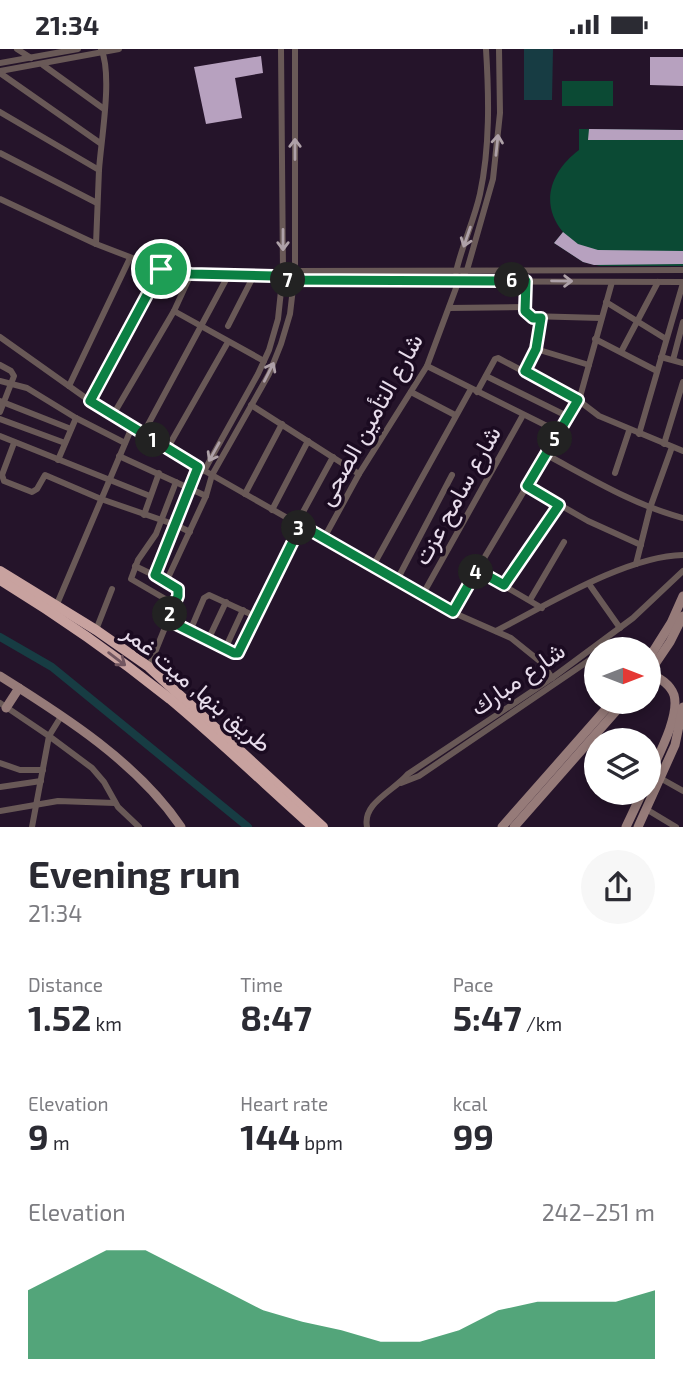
<!DOCTYPE html>
<meta charset="utf-8">
<style>
body{margin:0;font-family:"Exo 2",Vazirmatn,sans-serif;background:#f7f7f7;color:#2b2b33;height:100vh;display:flex;flex-direction:column;font-size:26px;white-space:nowrap}
*{box-sizing:border-box;margin:0}
p{font-size:23px;color:#7c7c81}
.icon{flex:none;width:38px;height:38px;fill:none;stroke:currentColor;stroke-width:2;stroke-linecap:round;stroke-linejoin:round}
.map{position:relative;height:778px;overflow:hidden}
.details{display:flex;flex-direction:column;background:#fff;flex:1}
.details>*{flex:none}
.needle{width:46px;rotate:90deg}
.tools{position:absolute;left:584px;top:588px;display:grid;gap:14px}
.tools a{display:grid;place-items:center;width:77px;height:77px;border-radius:50%;background:#fff;box-shadow:0 4px 10px #0003;font-size:35px}
.pin{position:absolute;display:grid;place-items:center;width:60px;height:60px;color:#fff;margin:-30px;border:4px solid #fff;border-radius:50%;box-shadow:0 2px 7px #0007}
.km{position:absolute;width:35px;height:35px;margin:-18px;border-radius:50%;background:#222;color:#fff;font-size:19px;line-height:35px;text-align:center}
.round{display:grid;place-items:center;flex:none;width:74px;height:74px;border-radius:37px;background:#f7f7f7}
.headline{display:flex;align-items:center;justify-content:space-between;height:119px;padding:0 28px}
h1{font-size:38px;font-weight:700;line-height:52px}
.figures{display:grid;grid-template-columns:repeat(3,1fr);gap:10px;height:119px;padding:7px 28px}
.figures div{display:grid;align-content:center}
.figures b{font-size:35px;font-weight:700}
.figures small{font-size:19px;font-weight:400}
.figures p{font-size:19px}
.chart{height:196px;padding:14px 28px}
.chart p{display:flex;justify-content:space-between}
.chart svg{width:100%;height:126px;margin-top:7px;fill:#0b8043;opacity:.7}
.status{display:flex;justify-content:space-between;align-items:center;height:49px;padding:0 35px;background:#fff;direction:ltr}
.status svg{height:19px;fill:currentColor}
.map>svg:first-child{display:block}
</style>
<div class="status"><b>21:34</b><svg viewBox="0 0 49 12"><path d="M0 12V9h3v3zM5 12V6h3v6zM10 12V3h3v9zM15 12V0h3v12zM26 1h20v11H26zM47 4h2v5h-2z"/></svg></div>
<div class="map">
<svg width="683" height="778" viewBox="0 0 683 778">
<rect width="100%" height="100%" fill="#25142a"/>
<g fill="#0b4a34">
<rect x="562" y="32" width="51" height="25"/>
<path d="M579 80 683 81V217H600L583 213 554 194 563 183C539 154 551 122 579 101Z"/>
</g>
<path fill="#173c43" d="M524 0H553L552 51H524Z"/>
<g fill="none" stroke-linecap="round" stroke-linejoin="round">
<path stroke="#173c43" stroke-width="8" d="M0 588 52 618 248 778"/>
</g>
<g fill="#b7a1bf">
<path d="M261 7 263 24 235 29 242 69 206 75 194 18Z"/>
<path d="M650 8H683V37L650 36Z"/>
<path d="M589 80 683 81V91H588Z"/>
<path d="M563 183 578 195 598 201 683 202V215L594 216 583 213 554 194Z"/>
</g>
<g fill="none" stroke-linecap="round" stroke-linejoin="round">
<g stroke="#695957" stroke-width="6">
<path d="M17 0 31 9"/>
<path d="M0 14 78 0"/>
<path d="M43 16 104 60"/>
<path d="M0 22 119 0"/>
<path d="M0 24 100 94"/>
<path d="M0 63 99 121 96 195"/>
<path d="M0 104 97 154"/>
<path d="M99 121C101 91 113 25 101 0"/>
<path d="M0 150 96 195 161 220 191 225 274 227 282 231 295 232 683 233"/>
<path d="M456 223C462 196 474 172 480 145 490 98 489 48 486 0"/>
<path d="M279 224 295 222 683 221"/>
<path d="M526 232 525 262 529 267 601 269"/>
<path d="M606 253 666 290"/>
<path d="M449 259 525 258"/>
<path d="M174 262 264 312"/>
<path d="M228 277 254 226"/>
<path d="M0 288 90 352 198 418 452 563 511 589 542 614 552 629"/>
<path d="M595 290 657 322"/>
<path d="M536 300 589 316"/>
<path d="M621 303 658 233"/>
<path d="M661 308 683 314"/>
<path d="M673 311 683 273"/>
<path d="M0 316 11 322 14 327 0 363"/>
<path d="M427 317 559 383"/>
<path d="M525 322 536 300 541 269"/>
<path d="M486 327 569 368"/>
<path d="M0 332 27 339 76 369 125 394"/>
<path d="M69 337 130 209"/>
<path d="M411 343 455 366"/>
<path d="M477 343 495 310 498 309 578 351 599 367 683 402"/>
<path d="M0 352 71 380"/>
<path d="M90 352 161 220"/>
<path d="M251 356 359 425"/>
<path d="M113 366 174 262 191 225"/>
<path d="M0 370 65 394"/>
<path d="M143 385 229 225"/>
<path d="M639 385 683 234"/>
<path d="M0 387 150 447"/>
<path d="M14 394 2 426 4 432 32 443 37 440 45 426 101 450 176 476 190 483"/>
<path d="M664 395 683 333"/>
<path d="M167 400 228 293"/>
<path d="M545 405C590 429 634 456 683 469"/>
<path d="M119 407 206 447"/>
<path d="M58 411 76 369"/>
<path d="M204 422 258 325 269 301 278 270 283 223 281 0"/>
<path d="M615 424 629 382"/>
<path d="M527 437 588 472 641 496"/>
<path d="M245 445 282 375"/>
<path d="M272 461 308 392"/>
<path d="M144 466 159 424"/>
<path d="M297 474 333 408"/>
<path d="M324 489 359 425 427 317 459 231 467 221 493 130 500 64 499 0"/>
<path d="M636 515 650 459 672 398"/>
<path d="M135 517 168 533"/>
<path d="M373 517 471 340"/>
<path d="M477 521 542 559"/>
<path d="M155 526 198 418"/>
<path d="M397 531 452 426"/>
<path d="M589 535 620 579"/>
<path d="M504 536 560 456"/>
<path d="M423 545 523 366"/>
<path d="M530 551 564 493"/>
<path d="M57 555 132 378"/>
<path d="M174 555 131 530 138 511 156 485 176 433"/>
<path d="M452 563 580 348 612 233"/>
<path d="M168 571 234 604H238L301 476"/>
<path d="M96 581 112 540"/>
<path d="M190 582 204 549 209 546 257 568"/>
<path d="M496 582C547 556 626 507 683 506"/>
<path d="M208 591 226 553"/>
<path d="M225 600 243 561"/>
<path d="M605 600 618 595 632 600"/>
<path d="M149 618 179 544 178 540 168 534 167 531 206 447 212 426 269 325 281 295 290 265 295 222V0"/>
<path d="M0 654 49 687 92 719 104 733 118 758 139 778"/>
<path d="M0 714 20 721H43"/>
<path d="M660 729 683 742"/>
<path d="M401 734 419 727 597 606"/>
<path d="M0 738 41 732"/>
<path d="M646 760 676 778"/>
<path d="M0 762 58 752 115 754"/>
<path d="M32 778 49 687 62 666"/>
<path d="M367 778C362 754 394 742 408 725L552 629 633 569 683 522"/>
</g>
<g stroke="#967b79" stroke-width="9">
<path d="M649 609 671 574 683 547"/>
<path d="M649 624 670 593 683 567"/>
<path d="M0 627C64 667 138 714 181 778"/>
<path d="M6 659 19 639"/>
<path d="M649 727C658 707 680 667 674 646 670 635 660 629 649 624"/>
<path d="M502 778 612 653"/>
<path d="M514 778 624 653"/>
<path d="M626 778 642 744"/>
<path d="M638 778 675 696 683 658"/>
</g>
<g stroke="#c8a29f" stroke-width="10">
<path d="M0 522 96 581 149 618 323 778"/>
<path d="M0 531C59 567 116 607 170 650 219 691 265 735 313 778"/>
</g>
</g>
<defs><path id="oneway-shaft" d="M-6 0H5M1.5-3L5.5 0L1.5 3" fill="none" stroke-width="1.6" stroke-linecap="round" stroke-linejoin="round" transform="scale(1.75)"/></defs>
<g stroke="#aea1a8">
<use href="#oneway-shaft" transform="translate(497 96) rotate(-84)"/>
<use href="#oneway-shaft" transform="translate(295 100) rotate(-90)"/>
<use href="#oneway-shaft" transform="translate(467 188) rotate(109)"/>
<use href="#oneway-shaft" transform="translate(283 191) rotate(90)"/>
<use href="#oneway-shaft" transform="translate(562 232) rotate(1)"/>
<use href="#oneway-shaft" transform="translate(269 323) rotate(-63)"/>
<use href="#oneway-shaft" transform="translate(214 403) rotate(119)"/>
</g>
<use stroke="#725660" href="#oneway-shaft" transform="translate(117 610) rotate(37)"/>
<g fill="none" stroke-linecap="round" stroke-linejoin="round">
<defs>
<path id="route" d="M161 220 191 225 274 227 282 231 526 232 525 262 533 269H541L536 300 525 322 578 351 527 437 559 456 504 536 477 521 453 563 301 476 238 604H234L168 571 178 547V540L155 526 198 418 90 352Z"/>
</defs>
<use href="#route" stroke="#fff" stroke-width="14"/>
<use href="#route" stroke="#0b8043" stroke-width="9"/>
</g>
<g text-anchor="middle" dominant-baseline="central" stroke-width="7" stroke-linejoin="round" paint-order="stroke">
<g font-size="24" fill="#e7dceb" stroke="#1b0b21">
<text transform="translate(369 370) rotate(-61)">شارع التأمين الصحى</text>
<text transform="translate(456 446) rotate(-61)">شارع سامح عزت</text>
<text transform="translate(517 629) rotate(-35)">شارع مبارك</text>
<text transform="translate(198 638) rotate(40)">طريق بنها, ميت غمر</text>
</g>
</g>
</svg>
<div class="tools">
<a><svg class="needle" viewBox="-14 -14 28 28"><path d="M0-13l5 13h-10z" fill="#e53935"/><path d="M0 13l5-13h-10z" fill="#7c7c81"/></svg></a>
<a><svg class="icon" aria-label="layers" viewBox="0 0 24 24"><path d="M12 4l9 5-9 5-9-5zM3 14l9 5 9-5"/></svg></a>
</div>
<div class="pin" style="left:161px;top:220px;background:#1e9e55"><svg class="icon" aria-label="arrive" viewBox="0 0 24 24"><path d="M6 21V4h12l-3 4 3 4H6"/></svg></div>
<b class="km" style="left:153px;top:391px">1</b>
<b class="km" style="left:170px;top:565px">2</b>
<b class="km" style="left:299px;top:479px">3</b>
<b class="km" style="left:476px;top:523px">4</b>
<b class="km" style="left:555px;top:390px">5</b>
<b class="km" style="left:512px;top:231px">6</b>
<b class="km" style="left:288px;top:231px">7</b>
</div>
<section class="details">
<div class="headline"><div><h1>Evening run</h1><p>21:34</p></div><a class="round"><svg class="icon" aria-label="share" viewBox="0 0 24 24"><path d="M12 15V3M7 8l5-5 5 5M5 13v7h14v-7"/></svg></a></div>
<div class="figures">
<div><p>Distance</p><b>1.52<small> km</small></b></div>
<div><p>Time</p><b>8:47</b></div>
<div><p>Pace</p><b>5:47<small> /km</small></b></div>
</div>
<div class="figures">
<div><p>Elevation</p><b>9<small> m</small></b></div>
<div><p>Heart rate</p><b>144<small> bpm</small></b></div>
<div><p>kcal</p><b>99</b></div>
</div>
<div class="chart"><p><span>Elevation</span>242–251 m</p>
<svg viewBox="0 0 160 44" preserveAspectRatio="none"><path d="M0 44V20L10 13L20 6L30 6L40 13L50 20L60 27L70 31L80 34L90 38L100 38L110 34L120 27L130 24L140 24L150 24L160 20V44z"/></svg>
</div>
</section>
